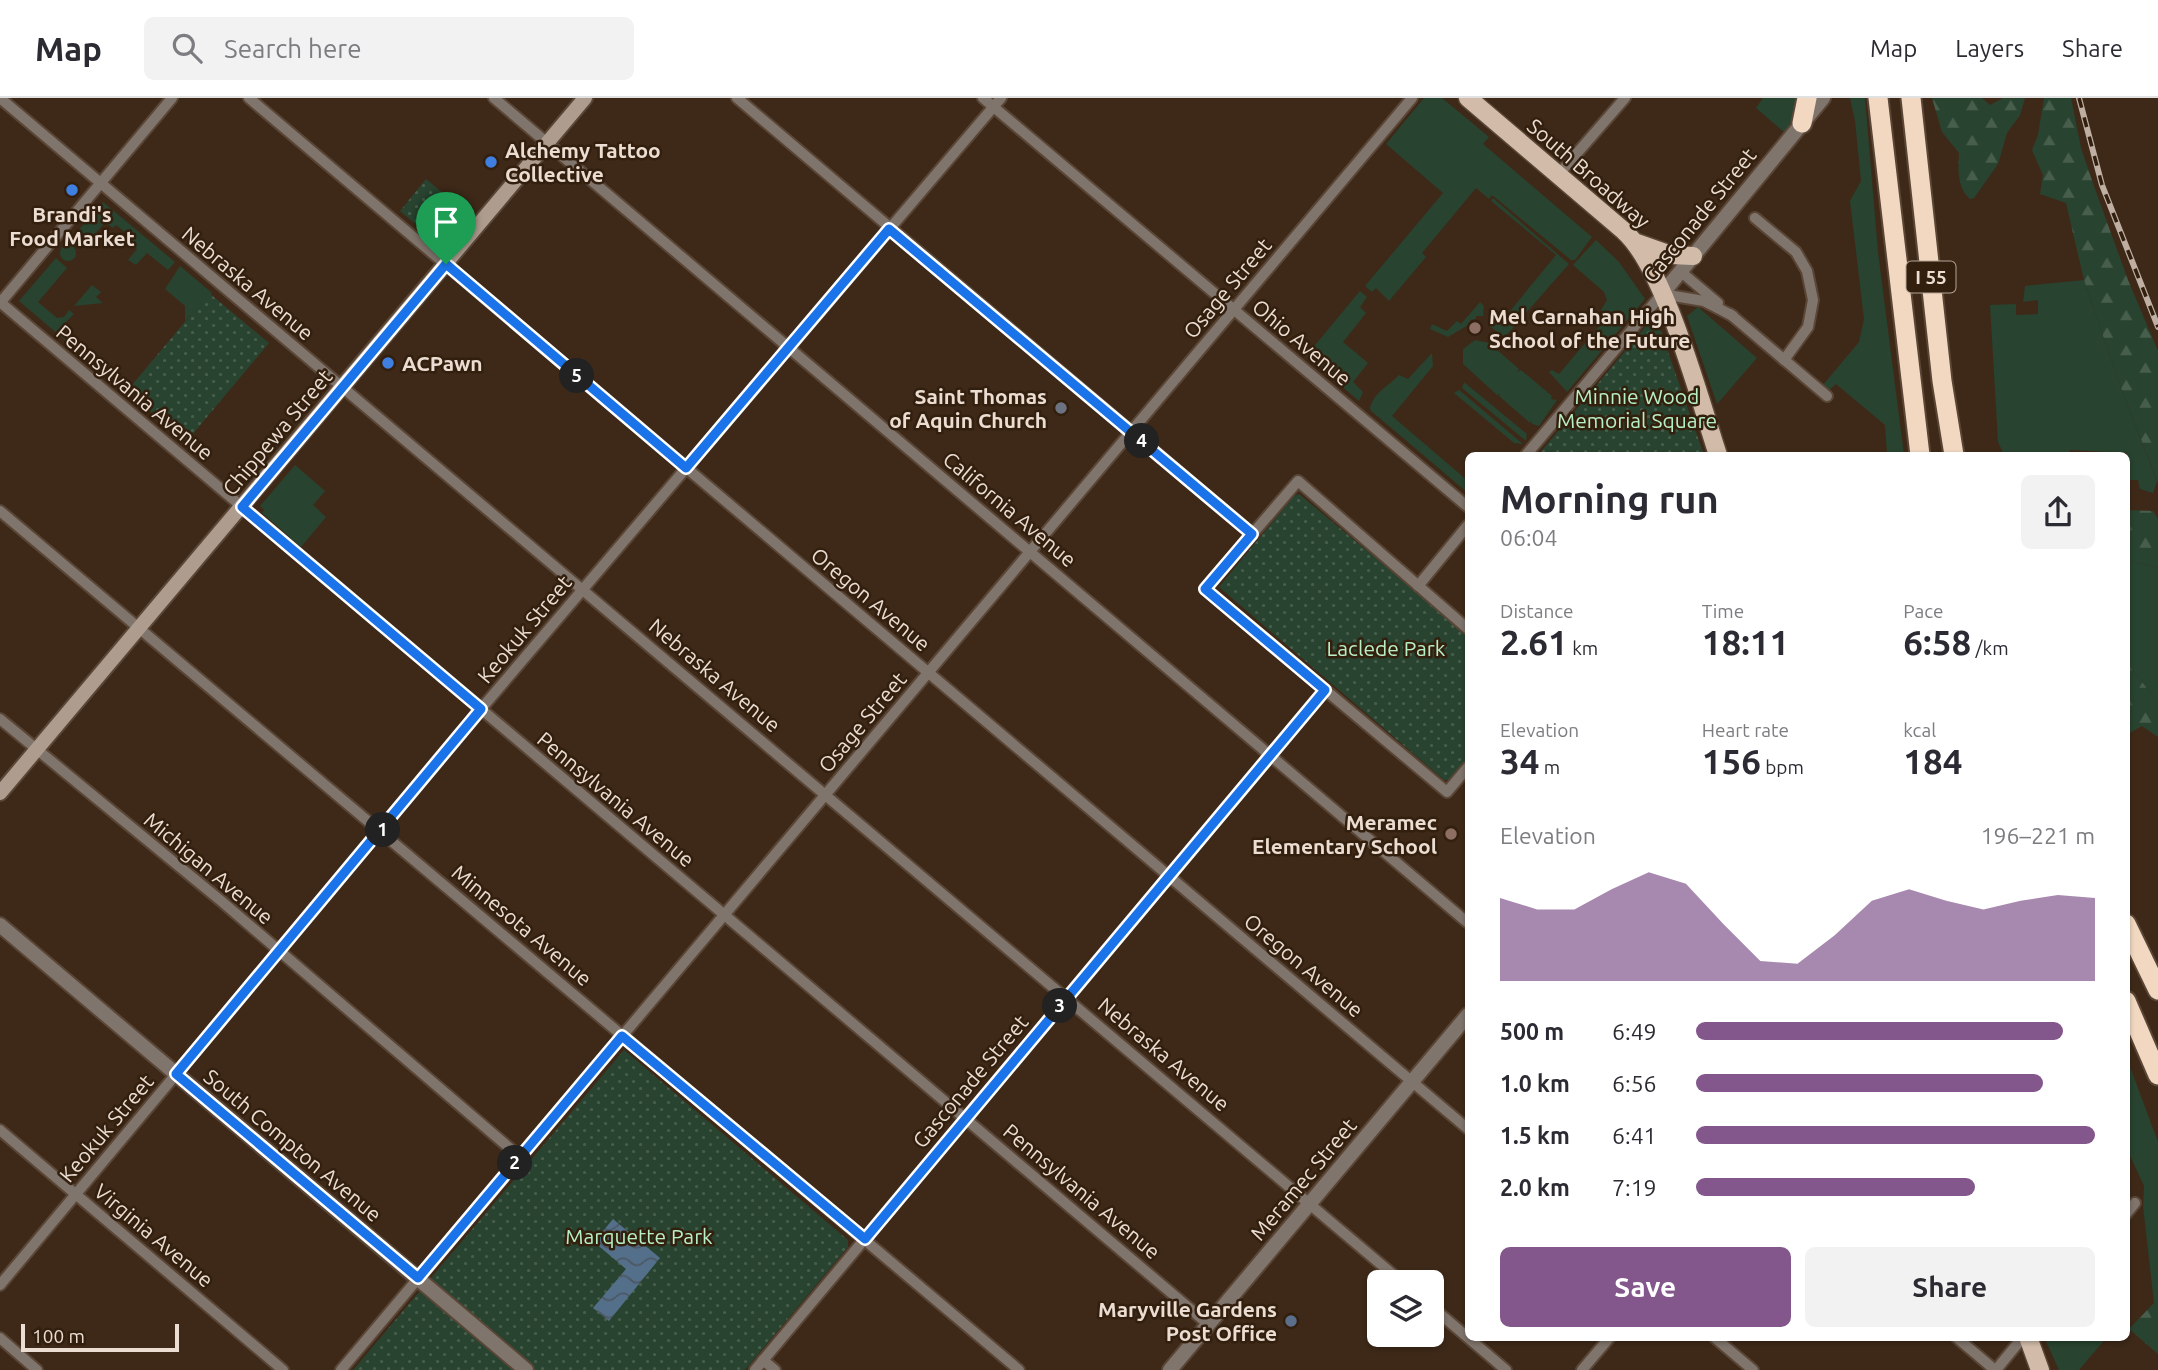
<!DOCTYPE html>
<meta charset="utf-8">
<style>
body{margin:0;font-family:Ubuntu,sans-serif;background:#f2f2f3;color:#2b2b33;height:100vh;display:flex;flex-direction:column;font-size:26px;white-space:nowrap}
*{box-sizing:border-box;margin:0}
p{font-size:23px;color:#7c7c81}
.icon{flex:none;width:38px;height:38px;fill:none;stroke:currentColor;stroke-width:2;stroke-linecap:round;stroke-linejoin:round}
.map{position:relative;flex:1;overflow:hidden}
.side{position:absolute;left:1465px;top:354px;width:665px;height:889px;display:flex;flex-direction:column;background:#fff;border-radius:10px;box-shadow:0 2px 5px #0004}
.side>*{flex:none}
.controls{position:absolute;left:1367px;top:1172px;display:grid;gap:14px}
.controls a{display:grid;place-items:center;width:77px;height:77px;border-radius:10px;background:#fff;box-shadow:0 2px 5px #0004;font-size:35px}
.scale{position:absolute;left:21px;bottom:18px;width:158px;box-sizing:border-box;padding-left:7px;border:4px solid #ebddd2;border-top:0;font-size:19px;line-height:24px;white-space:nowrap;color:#ebddd2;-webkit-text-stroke:5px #331f0e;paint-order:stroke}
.pin{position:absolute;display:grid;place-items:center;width:60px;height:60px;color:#fff;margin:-72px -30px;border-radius:50% 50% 50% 0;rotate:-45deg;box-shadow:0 0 7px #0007}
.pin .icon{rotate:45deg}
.km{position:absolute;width:35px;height:35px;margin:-18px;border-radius:50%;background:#222;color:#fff;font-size:19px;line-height:35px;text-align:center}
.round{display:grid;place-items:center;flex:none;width:74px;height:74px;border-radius:10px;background:#f2f2f3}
.head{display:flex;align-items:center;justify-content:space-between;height:119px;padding:0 35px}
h1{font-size:38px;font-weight:700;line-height:52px}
.metrics{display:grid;grid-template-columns:repeat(3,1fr);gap:10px;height:119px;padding:7px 35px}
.metrics div{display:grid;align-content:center}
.metrics b{font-size:35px;font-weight:700}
.metrics small{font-size:19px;font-weight:400}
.metrics p{font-size:19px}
.chart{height:196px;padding:14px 35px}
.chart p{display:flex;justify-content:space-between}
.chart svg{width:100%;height:126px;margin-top:7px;fill:#83578c;opacity:.7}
.button{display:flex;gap:14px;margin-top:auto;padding:14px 35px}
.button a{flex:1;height:80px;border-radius:10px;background:#83578c;color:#fff;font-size:28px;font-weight:700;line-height:80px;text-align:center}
.button a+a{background:#f2f2f3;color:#2b2b33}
ul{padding:0 35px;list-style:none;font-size:23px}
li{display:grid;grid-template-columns:112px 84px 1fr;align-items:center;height:52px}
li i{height:18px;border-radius:9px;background:#83578c}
header{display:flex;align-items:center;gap:42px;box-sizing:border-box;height:98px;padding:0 35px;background:#fff;border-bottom:2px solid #e1e1e2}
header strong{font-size:33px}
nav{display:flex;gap:38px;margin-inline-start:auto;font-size:24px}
.search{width:490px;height:63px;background:#f2f2f3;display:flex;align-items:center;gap:18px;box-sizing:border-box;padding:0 24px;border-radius:10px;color:#7c7c81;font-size:26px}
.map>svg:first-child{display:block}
</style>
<header>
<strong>Map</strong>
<div class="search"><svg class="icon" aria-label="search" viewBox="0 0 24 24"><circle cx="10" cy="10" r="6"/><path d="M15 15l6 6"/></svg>Search here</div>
<nav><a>Map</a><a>Layers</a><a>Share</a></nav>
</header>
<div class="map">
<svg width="2158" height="1272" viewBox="0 0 2158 1272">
<defs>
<pattern id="forest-firs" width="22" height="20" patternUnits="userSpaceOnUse" patternTransform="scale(1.75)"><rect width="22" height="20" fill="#28432f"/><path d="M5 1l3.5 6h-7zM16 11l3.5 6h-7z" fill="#475e4c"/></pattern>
<pattern id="park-dots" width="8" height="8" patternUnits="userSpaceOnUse" patternTransform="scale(1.75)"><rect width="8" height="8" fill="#28432f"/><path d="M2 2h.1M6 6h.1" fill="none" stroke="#475e4c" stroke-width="1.8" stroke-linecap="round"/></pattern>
<pattern id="water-waves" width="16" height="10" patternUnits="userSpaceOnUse" patternTransform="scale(1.75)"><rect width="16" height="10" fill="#546f8a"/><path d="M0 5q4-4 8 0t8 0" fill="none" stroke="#4d5864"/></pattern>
</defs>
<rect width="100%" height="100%" fill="#3e2918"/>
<g fill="#28432f">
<path d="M1424 0H1442L1489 39 1483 46 1592 139 1575 162H1571L1492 97 1489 101 1476 90 1422 155 1426 159 1389 203 1376 190 1372 194 1365 188 1443 95 1386 46Z"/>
<path d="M1763 0H1803L1798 20 1786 36 1756 10Z"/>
<path d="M1850 0H1865L1878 154 1904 357H1887L1885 327 1836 286 1829 292 1823 287 1859 244 1864 221 1850 103 1861 83 1855 23Z"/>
<path d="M1493 100 1569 166 1505 239 1489 228 1492 215 1502 223 1556 157 1491 103Z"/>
<path d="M103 104 175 164 168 172 147 155 136 167 128 162 137 151 129 144 133 140 116 127 113 130 105 124 84 149 72 140Z"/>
<path d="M1596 142 1619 164 1645 201 1567 294 1549 274 1552 272 1559 276 1608 218 1601 212 1607 202 1604 194 1573 167Z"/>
<circle cx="68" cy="155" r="8"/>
<path d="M56 160 67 170 38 204 57 220 64 219 69 212 74 216 57 233 86 260 19 203Z"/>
<path d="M180 168 212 195 185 223V208L165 191Z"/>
<path d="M2084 182 2118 282 2157 383 2153 395 2140 391 2138 382H2127V355L2070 352 2069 357H2004L1998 344 1990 207 2016 206V217L2038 216V202L2023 204 2025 188Z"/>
<path d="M92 187 101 194 96 199 103 205 74 208Z"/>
<path d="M1360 193 1367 199 1360 209 1366 215 1343 244 1368 265 1353 284 1363 294 1359 303 1306 258Z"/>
<path d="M1480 204 1484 208 1483 218H1476V221L1470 222V226L1448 239 1430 231 1432 226 1447 233 1457 223 1461 226Z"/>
<path d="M1698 209 1757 260 1717 306 1687 218Z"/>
<path d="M1475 242 1489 245 1519 271 1517 274 1521 272 1552 298 1551 301 1557 302 1539 328 1532 326V323L1530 325 1499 298 1500 296 1497 297 1463 266V251Z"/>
<path d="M1432 255 1433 268 1392 318 1468 383V395L1370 312C1371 296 1390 287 1399 277L1408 281Z"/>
<path d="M1464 284 1527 336 1526 343 1462 290Z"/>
<path d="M1459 292 1523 346 1514 345 1454 295Z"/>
<path d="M295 367 325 393 313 407 326 419 301 449 262 415 264 412 260 408Z"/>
<path d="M2126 461 2158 470V604L2126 564Z"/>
<path d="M2126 958 2158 1044V1208L2154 1205 2143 1108 2144 1088 2126 1049Z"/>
<path d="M2044 1239H2107L2079 1272H2059Z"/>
</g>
<g fill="url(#forest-firs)">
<path d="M1932 0H1982L1990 7 2003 0H2025L2020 17 2007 35 1998 66 1974 100 1970 101C1957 89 1958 71 1959 55L1942 34Z"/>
<path d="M2044 0H2071L2081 50 2095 91 2128 182 2158 253V385L2118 282 2084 182 2066 105 2040 96 2043 77 2032 52 2038 37Z"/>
<path d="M2126 412 2153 413 2158 421V470L2126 461Z"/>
<path d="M2126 564 2158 604V639L2142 628 2126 637Z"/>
<path d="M2154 1205 2158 1208V1256L2129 1231Z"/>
</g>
<g fill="url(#park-dots)">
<path d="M426 81 468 116 442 148 400 113Z"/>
<path d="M209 195 269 245 186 344 127 293Z"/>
<path d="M1651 222 1658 225 1704 357H1538Z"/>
<path d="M1299 396 1468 537V662L1450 682H1444L1219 489 1294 398Z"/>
<path d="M624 952 848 1142V1149L745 1272H353Z"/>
</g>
<path fill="url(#water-waves)" d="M613 1121 660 1160 609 1223 593 1210 626 1171 594 1144Z"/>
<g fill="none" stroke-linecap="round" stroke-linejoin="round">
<defs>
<g id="minor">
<path d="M0 0 1403 1185"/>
<path d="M249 0 1468 1031"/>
<path d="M494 0 1468 825"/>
<path d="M737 0 1252 436"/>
<path d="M983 0 1468 409"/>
<path d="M1558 77 1625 0"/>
<path d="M1755 120 1796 154 1807 173 1813 202 1808 229 1784 262"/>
<path d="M1680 173 1718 205"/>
<path d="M0 204 1208 1226"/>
<path d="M0 205 172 0"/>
<path d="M1730 216 1827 298"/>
<path d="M1526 357 1662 196 1704 203 1733 218"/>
<path d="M0 413 1019 1272"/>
<path d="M1418 488 1468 427"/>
<path d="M1468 531 1298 383 1205 491 1447 694 1468 669"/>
<path d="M0 621 220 802 520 1059"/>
<path d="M0 1032 283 1272"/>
<path d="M2126 1116 2135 1105"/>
<path d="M0 1187 481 611 1001 0"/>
<path d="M1432 1209 1506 1272"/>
<path d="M1714 1239 1753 1272"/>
<path d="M1956 1239 1995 1272"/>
<path d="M0 1240 37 1272"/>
<path d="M763 1262 775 1272"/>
<path d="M341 1272 1412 0"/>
<path d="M755 1272 1325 592"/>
<path d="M1582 1272 1610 1239"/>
<path d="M1996 1272 2023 1239"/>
</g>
<g id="tertiary">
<path d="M1662 196 1823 0"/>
<path d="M0 827 526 1272"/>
<path d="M1170 1272 1468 917"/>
</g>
<path id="secondary" d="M0 695 585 0"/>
<g id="primary">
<path d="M1468 0 1624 133C1665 170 1699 300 1718 357"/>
<path d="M1637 145 1671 157 1693 158"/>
<path d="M2028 1239 2040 1272"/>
</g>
<g id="motorway">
<path d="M1878 0 1920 357"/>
<path d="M1911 0 1942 283 1954 357"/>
<path d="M1802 25 1807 0"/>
<path d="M2126 826 2158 892"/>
<path d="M2126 903 2158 977"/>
</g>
</defs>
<use href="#minor" stroke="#5a4636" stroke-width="14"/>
<use href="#tertiary" stroke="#5a4636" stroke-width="18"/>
<use href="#secondary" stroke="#5a4636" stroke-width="18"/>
<use href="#primary" stroke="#5a4636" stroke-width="21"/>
<use href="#motorway" stroke="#5a4636" stroke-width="23"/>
<use href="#minor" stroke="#80756c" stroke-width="10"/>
<use href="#tertiary" stroke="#80756c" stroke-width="14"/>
<use href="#secondary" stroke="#ae9d8f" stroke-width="14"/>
<use href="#primary" stroke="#d2bca9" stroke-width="18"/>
<use href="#motorway" stroke="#f2d8c1" stroke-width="19"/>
<defs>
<path id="rail" d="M2079 0 2102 87 2158 229"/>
</defs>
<use href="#rail" stroke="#beafa2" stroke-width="6"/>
<use href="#rail" stroke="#331f0e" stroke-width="3.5" stroke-dasharray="10" stroke-linecap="butt"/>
</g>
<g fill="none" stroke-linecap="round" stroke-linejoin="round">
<defs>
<path id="route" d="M889 131 1252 436 1205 491 1325 592 865 1141 622 938 418 1180 176 976 481 611 242 409 446 166 686 370Z"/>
</defs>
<use href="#route" stroke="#fff" stroke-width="14"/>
<use href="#route" stroke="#1a73e8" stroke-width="9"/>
</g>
<g fill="#3f7fe0" stroke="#331f0e" stroke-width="2.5">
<circle cx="491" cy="64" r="7"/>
<circle cx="72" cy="92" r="7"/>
<circle cx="388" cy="265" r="7"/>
</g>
<g fill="#8d6e63" stroke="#331f0e" stroke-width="2.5">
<circle cx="1475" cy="230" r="7"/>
<circle cx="1451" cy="736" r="7"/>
</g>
<circle fill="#6b7280" stroke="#331f0e" stroke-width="2.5" cx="1061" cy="310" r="7"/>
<circle fill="#5c6f8a" stroke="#331f0e" stroke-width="2.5" cx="1291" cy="1223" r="7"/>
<g text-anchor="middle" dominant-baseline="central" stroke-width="5" stroke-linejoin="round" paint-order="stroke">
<rect fill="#331f0e" stroke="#b4a497" stroke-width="2" x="1906.5" y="163.5" width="49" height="31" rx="5"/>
<g font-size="19" font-weight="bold" fill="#ebddd2">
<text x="1931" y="179">I 55</text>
</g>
<g font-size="21" font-weight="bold" fill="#ebddd2" stroke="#331f0e" text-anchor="start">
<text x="505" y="52">Alchemy Tattoo<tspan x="505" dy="24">Collective</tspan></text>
<text x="72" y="116" text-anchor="middle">Brandi's<tspan x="72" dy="24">Food Market</tspan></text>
<text x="1489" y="218">Mel Carnahan High<tspan x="1489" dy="24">School of the Future</tspan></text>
<text x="402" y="265">ACPawn</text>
<text x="1047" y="298" text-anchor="end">Saint Thomas<tspan x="1047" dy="24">of Aquin Church</tspan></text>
<text x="1437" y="724" text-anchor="end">Meramec<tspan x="1437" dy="24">Elementary School</tspan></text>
<text x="1277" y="1211" text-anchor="end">Maryville Gardens<tspan x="1277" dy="24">Post Office</tspan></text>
</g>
<g font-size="21" fill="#ebddd2" stroke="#331f0e">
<text transform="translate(1589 75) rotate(41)">South Broadway</text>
<text transform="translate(1699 117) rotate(-51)">Gasconade Street</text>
<text transform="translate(248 185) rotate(40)">Nebraska Avenue</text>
<text transform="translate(1227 190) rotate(-50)">Osage Street</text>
<text transform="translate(1302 244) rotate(40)">Ohio Avenue</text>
<text transform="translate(135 294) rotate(40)">Pennsylvania Avenue</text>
<text transform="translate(277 334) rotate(-50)">Chippewa Street</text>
<text transform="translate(1010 411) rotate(40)">California Avenue</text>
<text transform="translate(871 501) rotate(40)">Oregon Avenue</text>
<text transform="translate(524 531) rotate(-50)">Keokuk Street</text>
<text transform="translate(715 577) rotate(40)">Nebraska Avenue</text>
<text transform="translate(862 624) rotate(-50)">Osage Street</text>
<text transform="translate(616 701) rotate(40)">Pennsylvania Avenue</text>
<text transform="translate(209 770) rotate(40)">Michigan Avenue</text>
<text transform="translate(522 827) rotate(40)">Minnesota Avenue</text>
<text transform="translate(1304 867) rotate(40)">Oregon Avenue</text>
<text transform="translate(1164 956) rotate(40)">Nebraska Avenue</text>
<text transform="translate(970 983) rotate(-50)">Gasconade Street</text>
<text transform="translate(106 1030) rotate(-50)">Keokuk Street</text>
<text transform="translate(293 1047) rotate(40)">South Compton Avenue</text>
<text transform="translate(1303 1081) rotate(-50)">Meramec Street</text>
<text transform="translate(1082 1093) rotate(40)">Pennsylvania Avenue</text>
<text transform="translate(154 1137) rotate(40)">Virginia Avenue</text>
</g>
<g font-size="21" fill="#b7f0c4" stroke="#331f0e">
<text x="1637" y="298">Minnie Wood<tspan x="1637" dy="24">Memorial Square</tspan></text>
<text x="1386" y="550">Laclede Park</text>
<text x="639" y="1138">Marquette Park</text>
</g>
</g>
</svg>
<div class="controls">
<a><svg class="icon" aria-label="layers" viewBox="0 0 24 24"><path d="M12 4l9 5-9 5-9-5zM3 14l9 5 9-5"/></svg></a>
</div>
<div class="scale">100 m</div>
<div class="pin" style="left:446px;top:166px;background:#1e9e55"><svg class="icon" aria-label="arrive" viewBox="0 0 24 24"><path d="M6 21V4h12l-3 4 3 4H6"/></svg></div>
<b class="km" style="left:383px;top:732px">1</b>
<b class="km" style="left:515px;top:1065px">2</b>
<b class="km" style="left:1060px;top:908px">3</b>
<b class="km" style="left:1142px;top:343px">4</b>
<b class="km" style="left:577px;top:278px">5</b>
<section class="side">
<div class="head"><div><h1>Morning run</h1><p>06:04</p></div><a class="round"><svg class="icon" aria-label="share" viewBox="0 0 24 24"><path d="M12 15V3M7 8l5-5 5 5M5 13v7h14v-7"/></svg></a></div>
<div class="metrics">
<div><p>Distance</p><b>2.61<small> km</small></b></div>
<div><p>Time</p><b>18:11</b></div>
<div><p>Pace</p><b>6:58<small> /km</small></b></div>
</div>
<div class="metrics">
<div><p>Elevation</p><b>34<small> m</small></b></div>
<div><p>Heart rate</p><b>156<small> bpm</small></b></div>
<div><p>kcal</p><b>184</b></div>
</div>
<div class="chart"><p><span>Elevation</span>196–221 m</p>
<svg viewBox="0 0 160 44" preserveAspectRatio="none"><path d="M0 44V15L10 19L20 19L30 12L40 6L50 10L60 24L70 37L80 38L90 28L100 16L110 12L120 16L130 19L140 16L150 14L160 15V44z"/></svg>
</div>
<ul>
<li><b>500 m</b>6:49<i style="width:92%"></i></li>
<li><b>1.0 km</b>6:56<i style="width:87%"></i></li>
<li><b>1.5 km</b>6:41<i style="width:100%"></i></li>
<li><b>2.0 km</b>7:19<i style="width:70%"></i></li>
</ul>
<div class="button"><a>Save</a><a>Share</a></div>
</section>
</div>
